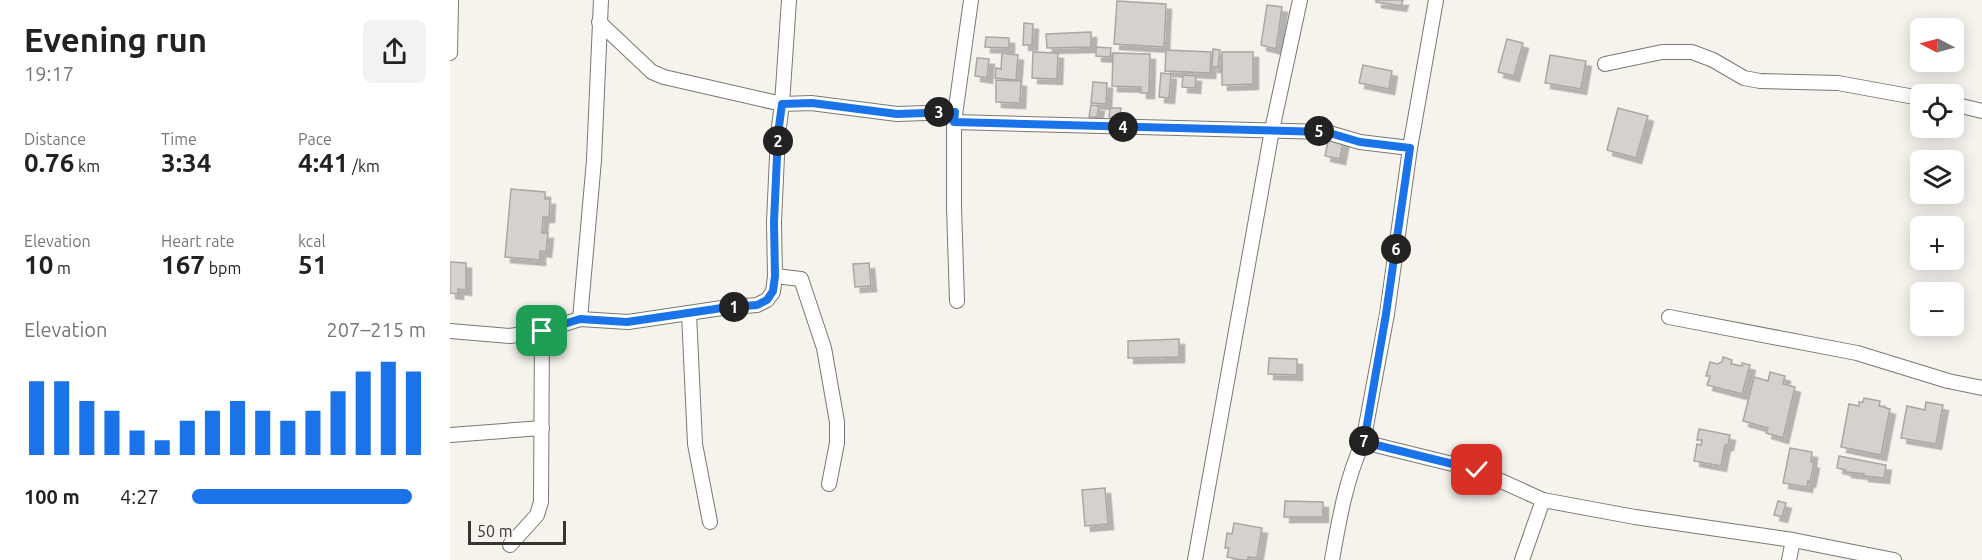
<!DOCTYPE html>
<meta charset="utf-8">
<style>
body{margin:0;font-family:Ubuntu,sans-serif;background:#f2f2f2;color:#222;height:100vh;display:flex;flex-direction:column;font-size:22px;white-space:nowrap}
*{box-sizing:border-box;margin:0}
p{font-size:20px;color:#767676}
.icon{flex:none;width:33px;height:33px;fill:none;stroke:currentColor;stroke-width:2;stroke-linecap:round;stroke-linejoin:round}
.map{position:relative;flex:1;overflow:hidden}
.details{display:flex;flex-direction:column;background:#fff;width:450px}
.details>*{flex:none}
.needle{width:39px;rotate:276deg}
.tools{position:absolute;left:1460px;top:18px;display:grid;gap:12px}
.tools a{display:grid;place-items:center;width:54px;height:54px;border-radius:9px;background:#fff;box-shadow:0 3px 15px #0003;font-size:30px}
.scale{position:absolute;left:18px;bottom:15px;width:98px;box-sizing:border-box;padding-left:6px;border:3px solid #363532;border-top:0;font-size:16px;line-height:21px;white-space:nowrap;color:#363532;-webkit-text-stroke:4px #f6f3ed;paint-order:stroke}
.pin{position:absolute;display:grid;place-items:center;width:51px;height:51px;color:#fff;margin:-26px;border-radius:12px;box-shadow:0 3px 9px #0006}
.km{position:absolute;width:30px;height:30px;margin:-15px;border-radius:50%;background:#222;color:#fff;font-size:16px;line-height:30px;text-align:center}
.round{display:grid;place-items:center;flex:none;width:63px;height:63px;border-radius:9px;background:#f2f2f2}
.headline{display:flex;align-items:center;justify-content:space-between;height:102px;padding:0 24px}
h1{font-size:33px;font-weight:700;line-height:45px}
.stats{display:grid;grid-template-columns:repeat(3,1fr);gap:9px;height:102px;padding:6px 24px}
.stats div{display:grid;align-content:center}
.stats b{font-size:26px;font-weight:700}
.stats small{font-size:16px;font-weight:400}
.stats p{font-size:16px}
.chart{height:168px;padding:12px 24px}
.chart p{display:flex;justify-content:space-between}
.chart svg{width:100%;height:108px;margin-top:6px;stroke:#1a73e8;stroke-width:6}
ul{padding:0 24px;list-style:none;font-size:20px}
li{display:grid;grid-template-columns:96px 72px 1fr;align-items:center;height:45px}
li i{height:15px;border-radius:8px;background:#1a73e8}
main{display:flex;flex:1;min-height:0}
.map>svg:first-child{display:block}
</style>
<main>
<section class="details">
<div class="headline"><div><h1>Evening run</h1><p>19:17</p></div><a class="round"><svg class="icon" aria-label="share" viewBox="0 0 24 24"><path d="M12 15V3M7 8l5-5 5 5M5 13v7h14v-7"/></svg></a></div>
<div class="stats">
<div><p>Distance</p><b>0.76<small> km</small></b></div>
<div><p>Time</p><b>3:34</b></div>
<div><p>Pace</p><b>4:41<small> /km</small></b></div>
</div>
<div class="stats">
<div><p>Elevation</p><b>10<small> m</small></b></div>
<div><p>Heart rate</p><b>167<small> bpm</small></b></div>
<div><p>kcal</p><b>51</b></div>
</div>
<div class="chart"><p><span>Elevation</span>207–215 m</p>
<svg viewBox="0 0 160 44" preserveAspectRatio="none"><path d="M5 44V14M15 44V14M25 44V22M35 44V26M45 44V34M55 44V38M65 44V30M75 44V26M85 44V22M95 44V26M105 44V30M115 44V26M125 44V18M135 44V10M145 44V6M155 44V10"/></svg>
</div>
<ul>
<li><b>100 m</b>4:27<i style="width:94%"></i></li>
</ul>
</section>
<div class="map">
<svg width="1532" height="560" viewBox="0 0 1532 560">
<defs>
<filter id="shadow"><feDropShadow dx="5.5" dy="5.5" stdDeviation="0" flood-color="#0004"/></filter>
</defs>
<rect width="100%" height="100%" fill="#f6f3ed"/>
<g fill="#d6d1cc" stroke="#aba6a1" stroke-width="1.5" filter="url(#shadow)">
<path d="M926 0H953L951 6 926 2Z"/>
<path d="M667 1 716 4 714 47 664 44Z"/>
<path d="M817 5 832 7 826 49 811 45Z"/>
<path d="M574 23 583 24 582 45H573Z"/>
<path d="M641 32V47L597 48 596 34Z"/>
<path d="M536 37 559 38V48L535 47Z"/>
<path d="M1057 39 1073 43 1064 76 1048 72Z"/>
<path d="M646 47 661 48 660 57 646 56Z"/>
<path d="M763 49 770 50 768 67H762Z"/>
<path d="M716 50 761 52 760 73 715 71Z"/>
<path d="M583 52 608 53 607 79 582 78Z"/>
<path d="M772 52H803V84L772 85Z"/>
<path d="M552 53 568 55 566 80 545 78 546 68 551 69Z"/>
<path d="M663 53 700 54 699 93H691V87L662 86Z"/>
<path d="M1100 55 1136 61 1131 89 1095 83Z"/>
<path d="M527 58 539 59 537 78 525 76Z"/>
<path d="M913 65 942 71 939 89 909 83Z"/>
<path d="M711 73 721 74 719 98 709 97Z"/>
<path d="M733 75 746 76 745 88 732 87Z"/>
<path d="M546 80 571 81 570 103 546 102Z"/>
<path d="M643 82 657 83 656 104 641 103Z"/>
<path d="M641 105 649 106 647 117H639Z"/>
<path d="M660 108H671L670 118 659 117Z"/>
<path d="M1168 108 1198 116 1186 158 1157 150Z"/>
<path d="M879 136 894 139 890 159 875 156Z"/>
<path d="M61 189 95 192V199H100L99 217H93L92 233H98L96 252 90 251V260L55 257Z"/>
<path d="M0 262 16 263V290L8 289V294L0 293Z"/>
<path d="M419 263 421 286 405 287 403 264Z"/>
<path d="M729 339V357L678 358V341Z"/>
<path d="M1273 357 1282 360 1281 364 1292 366V363L1300 365 1292 394 1257 385 1260 376H1256L1260 362 1267 364 1272 362Z"/>
<path d="M819 358 847 359V375L818 374Z"/>
<path d="M1320 372 1335 376 1333 384 1345 387 1333 438 1316 433 1318 428 1293 421 1304 377 1318 381Z"/>
<path d="M1414 398 1430 401 1429 406 1440 409 1431 455 1391 447 1399 404 1409 406V402H1413Z"/>
<path d="M1476 402 1493 405 1486 444 1451 438 1457 406 1475 410Z"/>
<path d="M1249 429 1280 435 1278 445H1275L1271 466 1244 461 1247 444 1251 445 1252 440H1247Z"/>
<path d="M1340 448 1362 452 1361 462 1364 463 1360 482 1358 481 1357 487 1333 483Z"/>
<path d="M1389 456 1436 465 1434 478 1413 476 1414 474 1396 472V470L1387 468Z"/>
<path d="M655 488 658 524 635 526 632 490Z"/>
<path d="M835 501 873 502V517H834Z"/>
<path d="M1328 501 1336 503 1332 517 1324 515Z"/>
<path d="M784 523 812 528 807 558 798 557V560H791L777 557 779 548H775L777 533 782 534Z"/>
</g>
<g fill="none" stroke-linecap="round" stroke-linejoin="round">
<defs>
<g id="street">
<path d="M521 0 504 122 876 132 910 142 960 148 986 0"/>
<path d="M149 22 202 72 214 77 332 104 361 103 447 114 505 112"/>
<path d="M0 53 1 0"/>
<path d="M1155 64 1212 52H1242L1263 60 1294 78 1310 81 1388 83 1470 98"/>
<path d="M1503 104 1532 111"/>
<path d="M504 122V207L507 301"/>
<path d="M325 276 351 279 374 348 387 422V443L379 484"/>
<path d="M239 313 245 444 260 522"/>
<path d="M1219 317 1407 353 1498 381 1532 388"/>
<path d="M130 319 144 160 151 0"/>
<path d="M0 331 60 336 92 331 130 319 178 322 272 308 307 305 317 300 323 292 325 276 324 222 328 134 332 104 339 0"/>
<path d="M0 435 92 428"/>
<path d="M913 442 1027 470 1093 500 1185 517 1343 540 1444 560"/>
<path d="M60 545 87 515 91 502 92 331"/>
<path d="M745 560 822 130 850 0"/>
<path d="M882 560C889 520 896 479 913 442L937 314 960 148"/>
<path d="M1072 560 1093 500"/>
<path d="M1339 560 1343 540"/>
</g>
</defs>
<use href="#street" stroke="#7a7872" stroke-width="16"/>
<use href="#street" stroke="#fff" stroke-width="14"/>
</g>
<g fill="none" stroke-linecap="round" stroke-linejoin="round">
<defs>
<path id="route" d="M92 331 130 319 177 322 272 308 307 305 317 300 323 291 325 276 324 222 328 134 332 104 362 103 447 114 505 112 504 122 876 132 910 142 960 148 936 314 914 442 1027 470"/>
</defs>
<use href="#route" stroke="#fff" stroke-width="12"/>
<use href="#route" stroke="#1a73e8" stroke-width="8"/>
</g>
</svg>
<div class="tools">
<a><svg class="needle" viewBox="-14 -14 28 28"><path d="M0-13l5 13h-10z" fill="#e53935"/><path d="M0 13l5-13h-10z" fill="#767676"/></svg></a>
<a><svg class="icon" aria-label="locate" viewBox="0 0 24 24"><circle cx="12" cy="12" r="6"/><path d="M12 2v4M12 18v4M2 12h4M18 12h4"/></svg></a>
<a><svg class="icon" aria-label="layers" viewBox="0 0 24 24"><path d="M12 4l9 5-9 5-9-5zM3 14l9 5 9-5"/></svg></a>
<a>+</a>
<a>−</a>
</div>
<div class="scale">50 m</div>
<div class="pin" style="left:92px;top:331px;background:#1e9e55"><svg class="icon" aria-label="arrive" viewBox="0 0 24 24"><path d="M6 21V4h12l-3 4 3 4H6"/></svg></div>
<div class="pin" style="left:1027px;top:470px;background:#d93025"><svg class="icon" aria-label="check" viewBox="0 0 24 24"><path d="M5 12l5 5 9-10"/></svg></div>
<b class="km" style="left:284px;top:307px">1</b>
<b class="km" style="left:328px;top:141px">2</b>
<b class="km" style="left:489px;top:112px">3</b>
<b class="km" style="left:673px;top:127px">4</b>
<b class="km" style="left:869px;top:131px">5</b>
<b class="km" style="left:946px;top:249px">6</b>
<b class="km" style="left:914px;top:441px">7</b>
</div>
</main>
